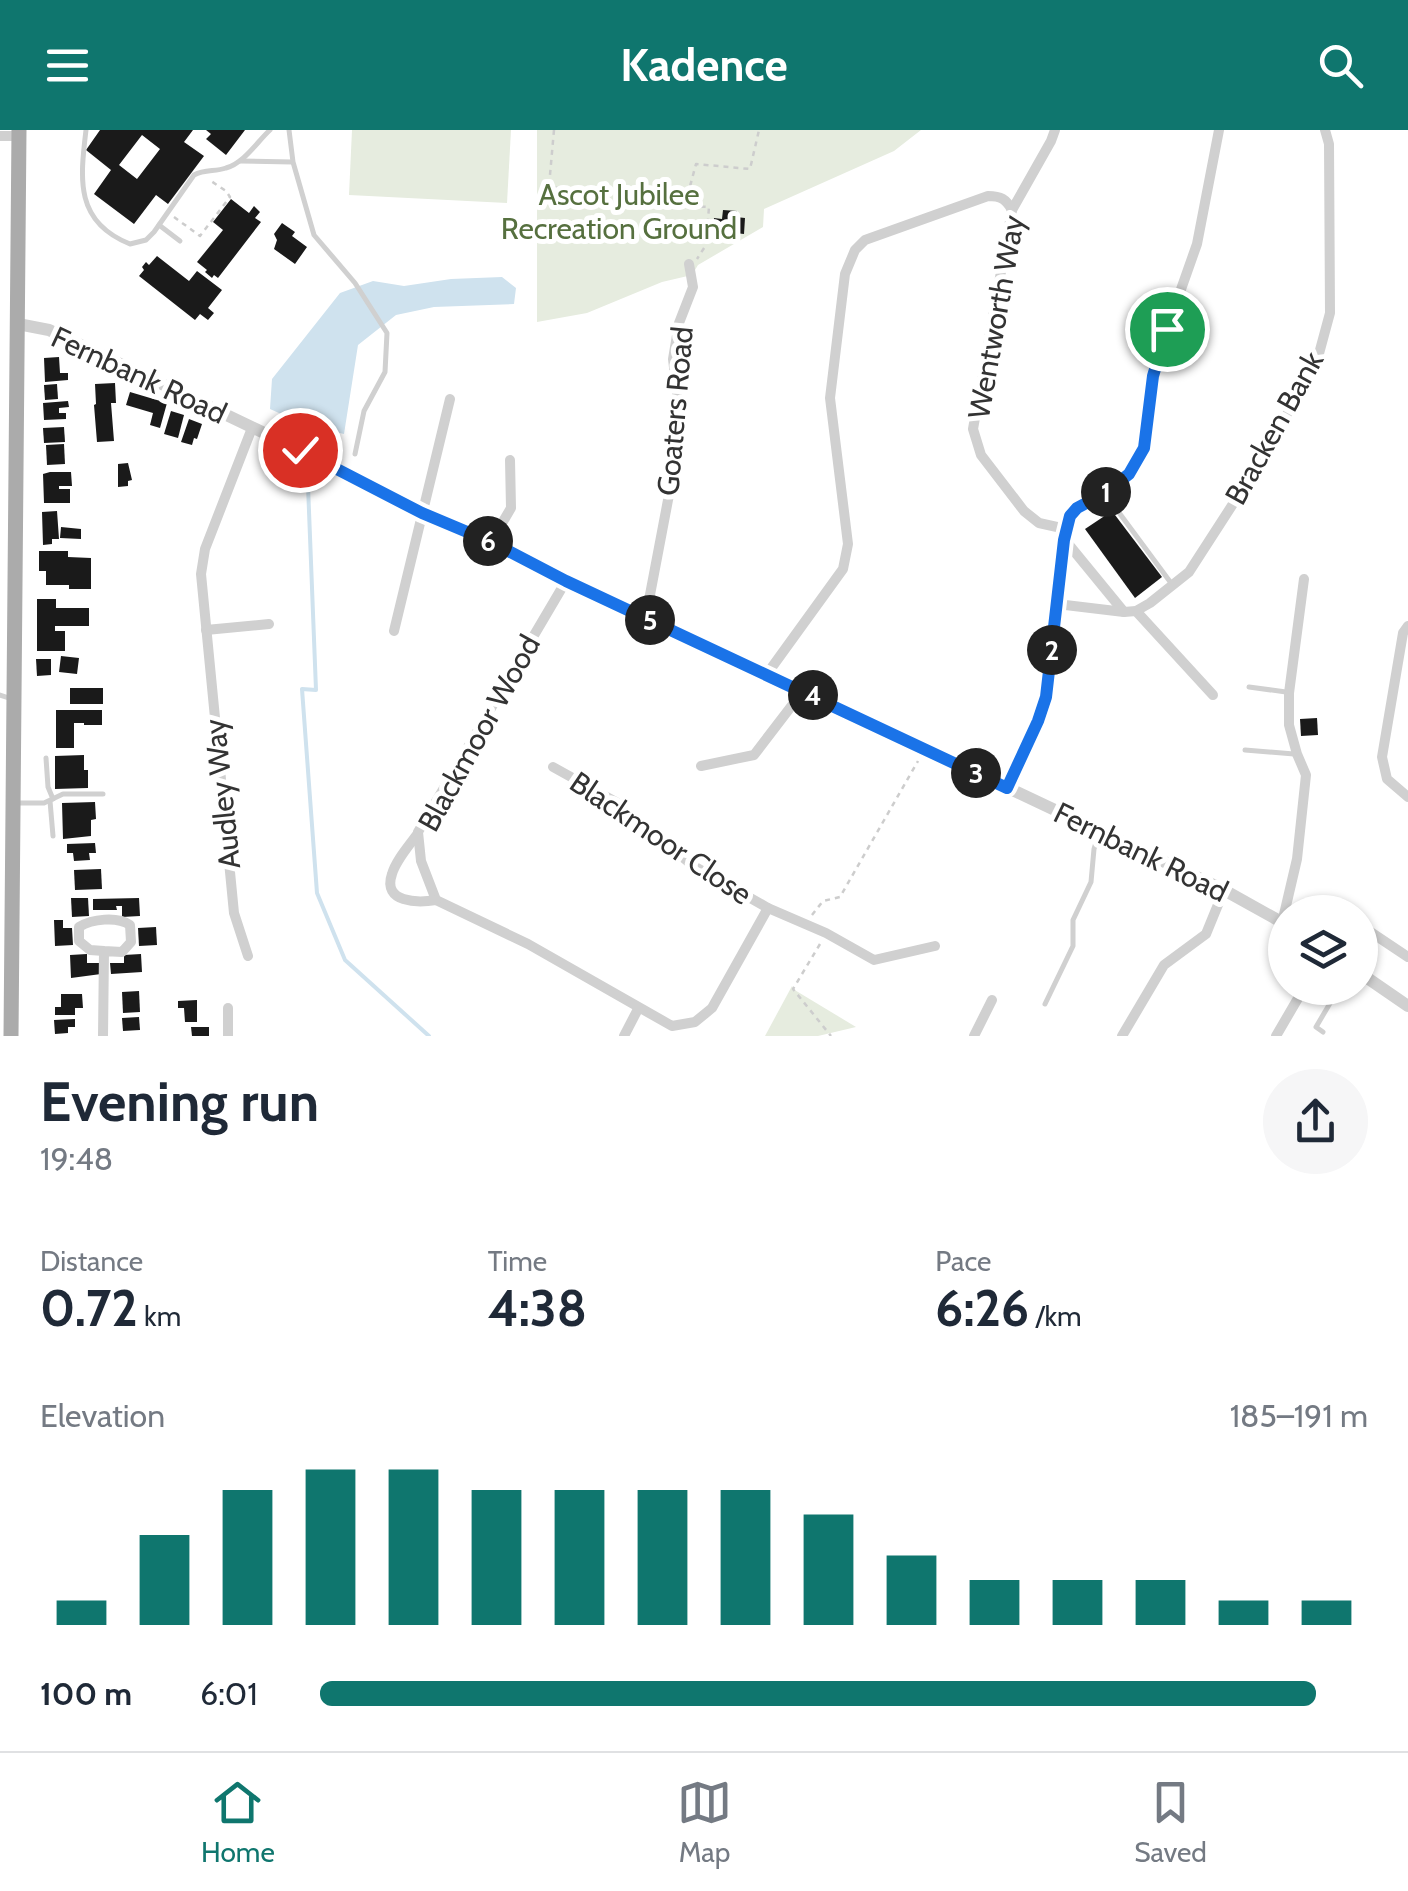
<!DOCTYPE html>
<meta charset="utf-8">
<style>
body{margin:0;font-family:Cabin,sans-serif;background:#f6f6f7;color:#1f2937;height:100vh;display:flex;flex-direction:column;font-size:38px;white-space:nowrap}
*{box-sizing:border-box;margin:0}
p{font-size:32px;color:#747a83}
.icon{flex:none;width:55px;height:55px;fill:none;stroke:currentColor;stroke-width:2;stroke-linecap:round;stroke-linejoin:round}
.map{position:relative;height:906px;overflow:hidden}
.panel{display:flex;flex-direction:column;background:#fff;flex:1}
.panel>*{flex:none}
.fabs{position:absolute;left:1268px;top:765px;display:grid;gap:20px}
.fabs a{display:grid;place-items:center;width:110px;height:110px;border-radius:50%;background:#fff;box-shadow:0 2px 8px #0004;font-size:50px}
.pin{position:absolute;display:grid;place-items:center;width:85px;height:85px;color:#fff;margin:-42px;border:5px solid #fff;border-radius:50%;box-shadow:0 2px 10px #0007}
.km{position:absolute;width:50px;height:50px;margin:-25px;border-radius:50%;background:#222;color:#fff;font-size:28px;line-height:50px;text-align:center}
.round{display:grid;place-items:center;flex:none;width:105px;height:105px;border-radius:52px;background:#f6f6f7}
.headline{display:flex;align-items:center;justify-content:space-between;height:170px;padding:0 40px}
h1{font-size:55px;font-weight:700;line-height:75px}
.figures{display:grid;grid-template-columns:repeat(3,1fr);gap:15px;height:170px;padding:10px 40px}
.figures div{display:grid;align-content:center}
.figures b{font-size:50px;font-weight:700}
.figures small{font-size:28px;font-weight:400}
.figures p{font-size:28px}
.chart{height:280px;padding:20px 40px}
.chart p{display:flex;justify-content:space-between}
.chart svg{width:100%;height:180px;margin-top:10px;stroke:#0f766e;stroke-width:6}
ul{padding:0 40px;list-style:none;font-size:32px}
li{display:grid;grid-template-columns:160px 120px 1fr;align-items:center;height:75px}
li i{height:25px;border-radius:12px;background:#0f766e}
header{display:flex;justify-content:space-between;align-items:center;height:130px;padding:0 40px;background:#0f766e;color:#fff;font-size:45px;font-weight:700}
.menu{display:flex;justify-content:space-around;align-items:center;height:140px;border-top:2px solid #e0e1e3;background:#fff;font-size:28px;color:#747a83}
.menu a{display:grid;justify-items:center;gap:5px}
.menu .active{color:#0f766e}
.map>svg:first-child{display:block}
</style>
<header><svg class="icon" aria-label="menu" viewBox="0 0 24 24"><path d="M4 6h16M4 12h16M4 18h16"/></svg>Kadence<svg class="icon" aria-label="search" viewBox="0 0 24 24"><circle cx="10" cy="10" r="6"/><path d="M15 15l6 6"/></svg></header>
<div class="map">
<svg width="1408" height="906" viewBox="0 0 1408 906">
<rect width="100%" height="100%" fill="#fff"/>
<g fill="#e6ecdf">
<path d="M352 0H511L507 73 349 65Z"/>
<path d="M537 0H921L894 21 764 79 763 97 698 135 692 145 662 152 587 183 537 192Z"/>
<path d="M792 856 793 859 856 897 818 906H765Z"/>
</g>
<path fill="#cfe2ee" d="M502 147 516 158 514 174 434 177 396 185 358 215 344 304 306 295 270 279 272 249 340 163 373 151 404 156 451 149Z"/>
<g fill="none" stroke-linecap="round" stroke-linejoin="round">
<g stroke="#cfe2ee" stroke-width="4">
<path d="M306 295 307 320"/>
<path d="M307 330 316 560 302 559 317 763 345 830 429 906"/>
</g>
</g>
<g fill="#1a1a1a" fill-rule="evenodd">
<path d="M100 0H193L184 12 204 26 168 74 156 65 134 94 94 64 111 40 86 20ZM142 5 160 19 137 49 119 35Z"/>
<path d="M206 0H245L226 25 206 9 211 4Z"/>
<path d="M231 69 249 83 254 76 260 82 255 88 261 92 218 148 214 145 212 148 205 142 207 140 197 132 223 100 213 92Z"/>
<path d="M723 80 737 81 736 87 745 88 744 104 735 103V108L723 107V102L713 101 714 88 722 89Z"/>
<path d="M282 93 295 102 292 106 307 117 295 134 274 119 277 110 274 104Z"/>
<path d="M157 126 189 151 197 141 222 160 208 178 214 183 208 190 200 184 195 190 139 146 144 140 142 137 146 132 149 135Z"/>
<path d="M59 227 60 243H68V250L45 252 44 228Z"/>
<path d="M115 253 116 273H111L114 311 97 312 94 275 96 274 95 254Z"/>
<path d="M57 254 58 269 45 270 44 255Z"/>
<path d="M130 262 167 273 160 298 150 295 153 283 126 275Z"/>
<path d="M68 271 69 277 59 278V283H66V289L44 290 43 273Z"/>
<path d="M171 281 184 285 178 308 164 304Z"/>
<path d="M189 289 202 294 197 309 194 308 192 315 181 312Z"/>
<path d="M64 297 65 312 44 313 43 298Z"/>
<path d="M64 314 65 334 47 335 46 315Z"/>
<path d="M128 333 132 350 128 351V356L118 357V334Z"/>
<path d="M50 342H71L72 356H59V359H70V373H44L43 344Z"/>
<path d="M57 381 59 409H52V414L43 415 42 382Z"/>
<path d="M1112 381 1162 447 1135 468 1085 399Z"/>
<path d="M61 397 81 399V409L60 408Z"/>
<path d="M39 421H68V427L91 428V459H69V455H46V441H39Z"/>
<path d="M37 469H56V478H89V496H55V501H65V521H37Z"/>
<path d="M61 526 79 528 77 544 59 542Z"/>
<path d="M36 529H51V545L37 546Z"/>
<rect x="70" y="558" width="33" height="16"/>
<path d="M56 580H102V595H84V593H74V618H56Z"/>
<path d="M1317 588 1318 605 1301 606 1300 589Z"/>
<path d="M84 625V640H88V658L55 659V626Z"/>
<path d="M95 672 96 689 91 690V706L63 709 62 673Z"/>
<path d="M95 713 96 723H89L90 730 74 731 73 723H67V714Z"/>
<path d="M101 739 102 759 75 760 74 740Z"/>
<path d="M71 768H88L89 786 72 787Z"/>
<path d="M139 768 140 786 122 787V776H116L117 780H93V769Z"/>
<path d="M54 790H63V798H72L73 815 55 816Z"/>
<path d="M156 797 157 815 139 816 138 798Z"/>
<path d="M87 824V833H101V844L71 848 70 825Z"/>
<path d="M141 824 142 842 111 844 110 833H124V825Z"/>
<path d="M139 861 140 882 123 883 122 862Z"/>
<path d="M61 864H82L83 878H75V885H55V877H61Z"/>
<path d="M197 870V892H185L184 878H178V871Z"/>
<path d="M139 887 140 900 123 901 122 888Z"/>
<path d="M75 889V897H68V903L55 904 54 890Z"/>
<path d="M191 897H209V906H192Z"/>
</g>
<g fill="none" stroke-linecap="round" stroke-linejoin="round">
<g stroke="#cdcdcd" stroke-width="2.5" stroke-dasharray="5 5" stroke-linecap="butt">
<path d="M554 0 549 56 619 73 709 77 706 115 697 129"/>
<path d="M685 75 696 34 750 39 759 0"/>
<path d="M174 87 200 106 230 67 226 61 211 51"/>
<path d="M812 785 823 771 840 767 918 631"/>
<path d="M820 814 793 859 831 906"/>
</g>
<g stroke="#d0d0d0" stroke-width="5">
<path d="M86 0C80 50 75 92 130 114L146 110 154 102 194 45C205 39 215 42 226 38 244 33 257 12 270 0"/>
<path d="M289 0 293 32 314 105 355 153 387 203 385 242 364 281 355 324"/>
<path d="M240 31 292 32"/>
<path d="M159 95 180 111"/>
<path d="M1106 365 1171 453"/>
<path d="M1249 557 1286 562"/>
<path d="M0 565 12 569"/>
<path d="M1245 620 1294 624"/>
<path d="M46 628 48 657 53 669"/>
<path d="M971 637 979 620"/>
<path d="M50 671 53 706"/>
<path d="M14 673H44L63 664H103"/>
<path d="M1045 874 1073 816V790L1091 752 1094 719 1099 703"/>
<path d="M1323 902 1316 897 1339 858"/>
</g>
<g stroke="#d0d0d0" stroke-width="10">
<path d="M1055 0 1051 11 1012 80 973 299 981 325 1024 381 1039 393 1066 399"/>
<path d="M0 6H19"/>
<path d="M1065 410 1124 482"/>
<path d="M491 412 511 378 510 330"/>
<path d="M566 451 418 702 421 731 436 770 528 814 672 896 695 892 712 878 768 778"/>
<path d="M1057 474 1124 482 1136 481 1150 473 1189 442 1262 329 1317 231 1330 183 1329 14 1325 0"/>
<path d="M1136 481 1213 565"/>
<path d="M639 486 649 470 676 328 677 263 673 229 679 193 693 157 689 134"/>
<path d="M1408 496 1403 503 1382 627 1387 649 1408 667"/>
<path d="M206 500 269 494"/>
<path d="M394 501 450 269"/>
<path d="M767 544 843 439 848 414 830 268 845 144 855 120 865 110 988 66C1001 66 1006 69 1012 80"/>
<path d="M701 636 754 625 803 561"/>
<path d="M553 637 616 672 692 735 768 778 826 803 874 830 935 816"/>
<path d="M1007 658 1039 591 1047 567 1064 409 1070 386 1077 378 1105 363 1129 344 1144 318 1153 246 1167 199 1197 114 1219 0"/>
<path d="M418 703C409 716 396 730 392 744 382 773 418 773 436 770"/>
<path d="M1282 793 1297 729 1306 645 1297 624 1289 595V563L1304 449"/>
<path d="M1360 795 1408 827"/>
<path d="M248 826 234 783 201 444 205 419 252 298"/>
<path d="M228 878V906"/>
<path d="M103 906 104 821 122 822 131 812 130 795C117 786 92 789 79 797V811L90 820 104 821"/>
<path d="M624 906 638 879"/>
<path d="M974 906 992 870"/>
<path d="M1122 906 1164 835 1206 804 1224 760"/>
<path d="M1276 906 1304 858"/>
</g>
<g stroke="#d0d0d0" stroke-width="12">
<path d="M18 194 49 200 350 344 422 383 491 412 566 451 803 561 1224 760 1285 794"/>
<path d="M1360 843 1408 876"/>
</g>
<path stroke="#ababab" stroke-width="15" d="M11 906 19 0"/>
</g>
<g fill="none" stroke-linecap="round" stroke-linejoin="round">
<defs>
<path id="route" d="M300 320 422 383 491 412 566 451 1007 658 1038 591 1046 567 1064 410 1070 386 1077 378 1105 363 1129 344 1144 318 1153 246 1167 199"/>
</defs>
<use href="#route" stroke="#fff" stroke-width="20"/>
<use href="#route" stroke="#1a73e8" stroke-width="12"/>
</g>
<g text-anchor="middle" dominant-baseline="central" stroke-width="10" stroke-linejoin="round" paint-order="stroke">
<g font-size="30" fill="#56703f" stroke="#fff">
<text x="619" y="64">Ascot Jubilee<tspan x="619" dy="34">Recreation Ground</tspan></text>
</g>
<g font-size="30" fill="#333" stroke="#fff">
<text transform="translate(996 187) rotate(-80)">Wentworth Way</text>
<text transform="translate(139 245) rotate(25)">Fernbank Road</text>
<text transform="translate(675 281) rotate(-85)">Goaters Road</text>
<text transform="translate(1274 298) rotate(-61)">Bracken Bank</text>
<text transform="translate(479 603) rotate(-61)">Blackmoor Wood</text>
<text transform="translate(222 664) rotate(-96)">Audley Way</text>
<text transform="translate(661 708) rotate(34)">Blackmoor Close</text>
<text transform="translate(1141 722) rotate(26)">Fernbank Road</text>
</g>
</g>
</svg>
<div class="fabs">
<a><svg class="icon" aria-label="layers" viewBox="0 0 24 24"><path d="M12 4l9 5-9 5-9-5zM3 14l9 5 9-5"/></svg></a>
</div>
<div class="pin" style="left:1167px;top:199px;background:#1e9e55"><svg class="icon" aria-label="arrive" viewBox="0 0 24 24"><path d="M6 21V4h12l-3 4 3 4H6"/></svg></div>
<div class="pin" style="left:300px;top:320px;background:#d93025"><svg class="icon" aria-label="check" viewBox="0 0 24 24"><path d="M5 12l5 5 9-10"/></svg></div>
<b class="km" style="left:1106px;top:362px">1</b>
<b class="km" style="left:1052px;top:520px">2</b>
<b class="km" style="left:976px;top:643px">3</b>
<b class="km" style="left:813px;top:565px">4</b>
<b class="km" style="left:650px;top:490px">5</b>
<b class="km" style="left:488px;top:411px">6</b>
</div>
<section class="panel">
<div class="headline"><div><h1>Evening run</h1><p>19:48</p></div><a class="round"><svg class="icon" aria-label="share" viewBox="0 0 24 24"><path d="M12 15V3M7 8l5-5 5 5M5 13v7h14v-7"/></svg></a></div>
<div class="figures">
<div><p>Distance</p><b>0.72<small> km</small></b></div>
<div><p>Time</p><b>4:38</b></div>
<div><p>Pace</p><b>6:26<small> /km</small></b></div>
</div>
<div class="chart"><p><span>Elevation</span>185–191 m</p>
<svg viewBox="0 0 160 44" preserveAspectRatio="none"><path d="M5 44V38M15 44V22M25 44V11M35 44V6M45 44V6M55 44V11M65 44V11M75 44V11M85 44V11M95 44V17M105 44V27M115 44V33M125 44V33M135 44V33M145 44V38M155 44V38"/></svg>
</div>
<ul>
<li><b>100 m</b>6:01<i style="width:95%"></i></li>
</ul>
</section>
<nav class="menu">
<a class="active"><svg class="icon" aria-label="home" viewBox="0 0 24 24"><path d="M3 11l9-7 9 7M6 9v11h12V9"/></svg>Home</a>
<a><svg class="icon" aria-label="map" viewBox="0 0 24 24"><path d="M3 6l6-2 6 2 6-2v14l-6 2-6-2-6 2zM9 4v14M15 6v14"/></svg>Map</a>
<a><svg class="icon" aria-label="saved" viewBox="0 0 24 24"><path d="M7 4h10v16l-5-4-5 4z"/></svg>Saved</a>
</nav>
